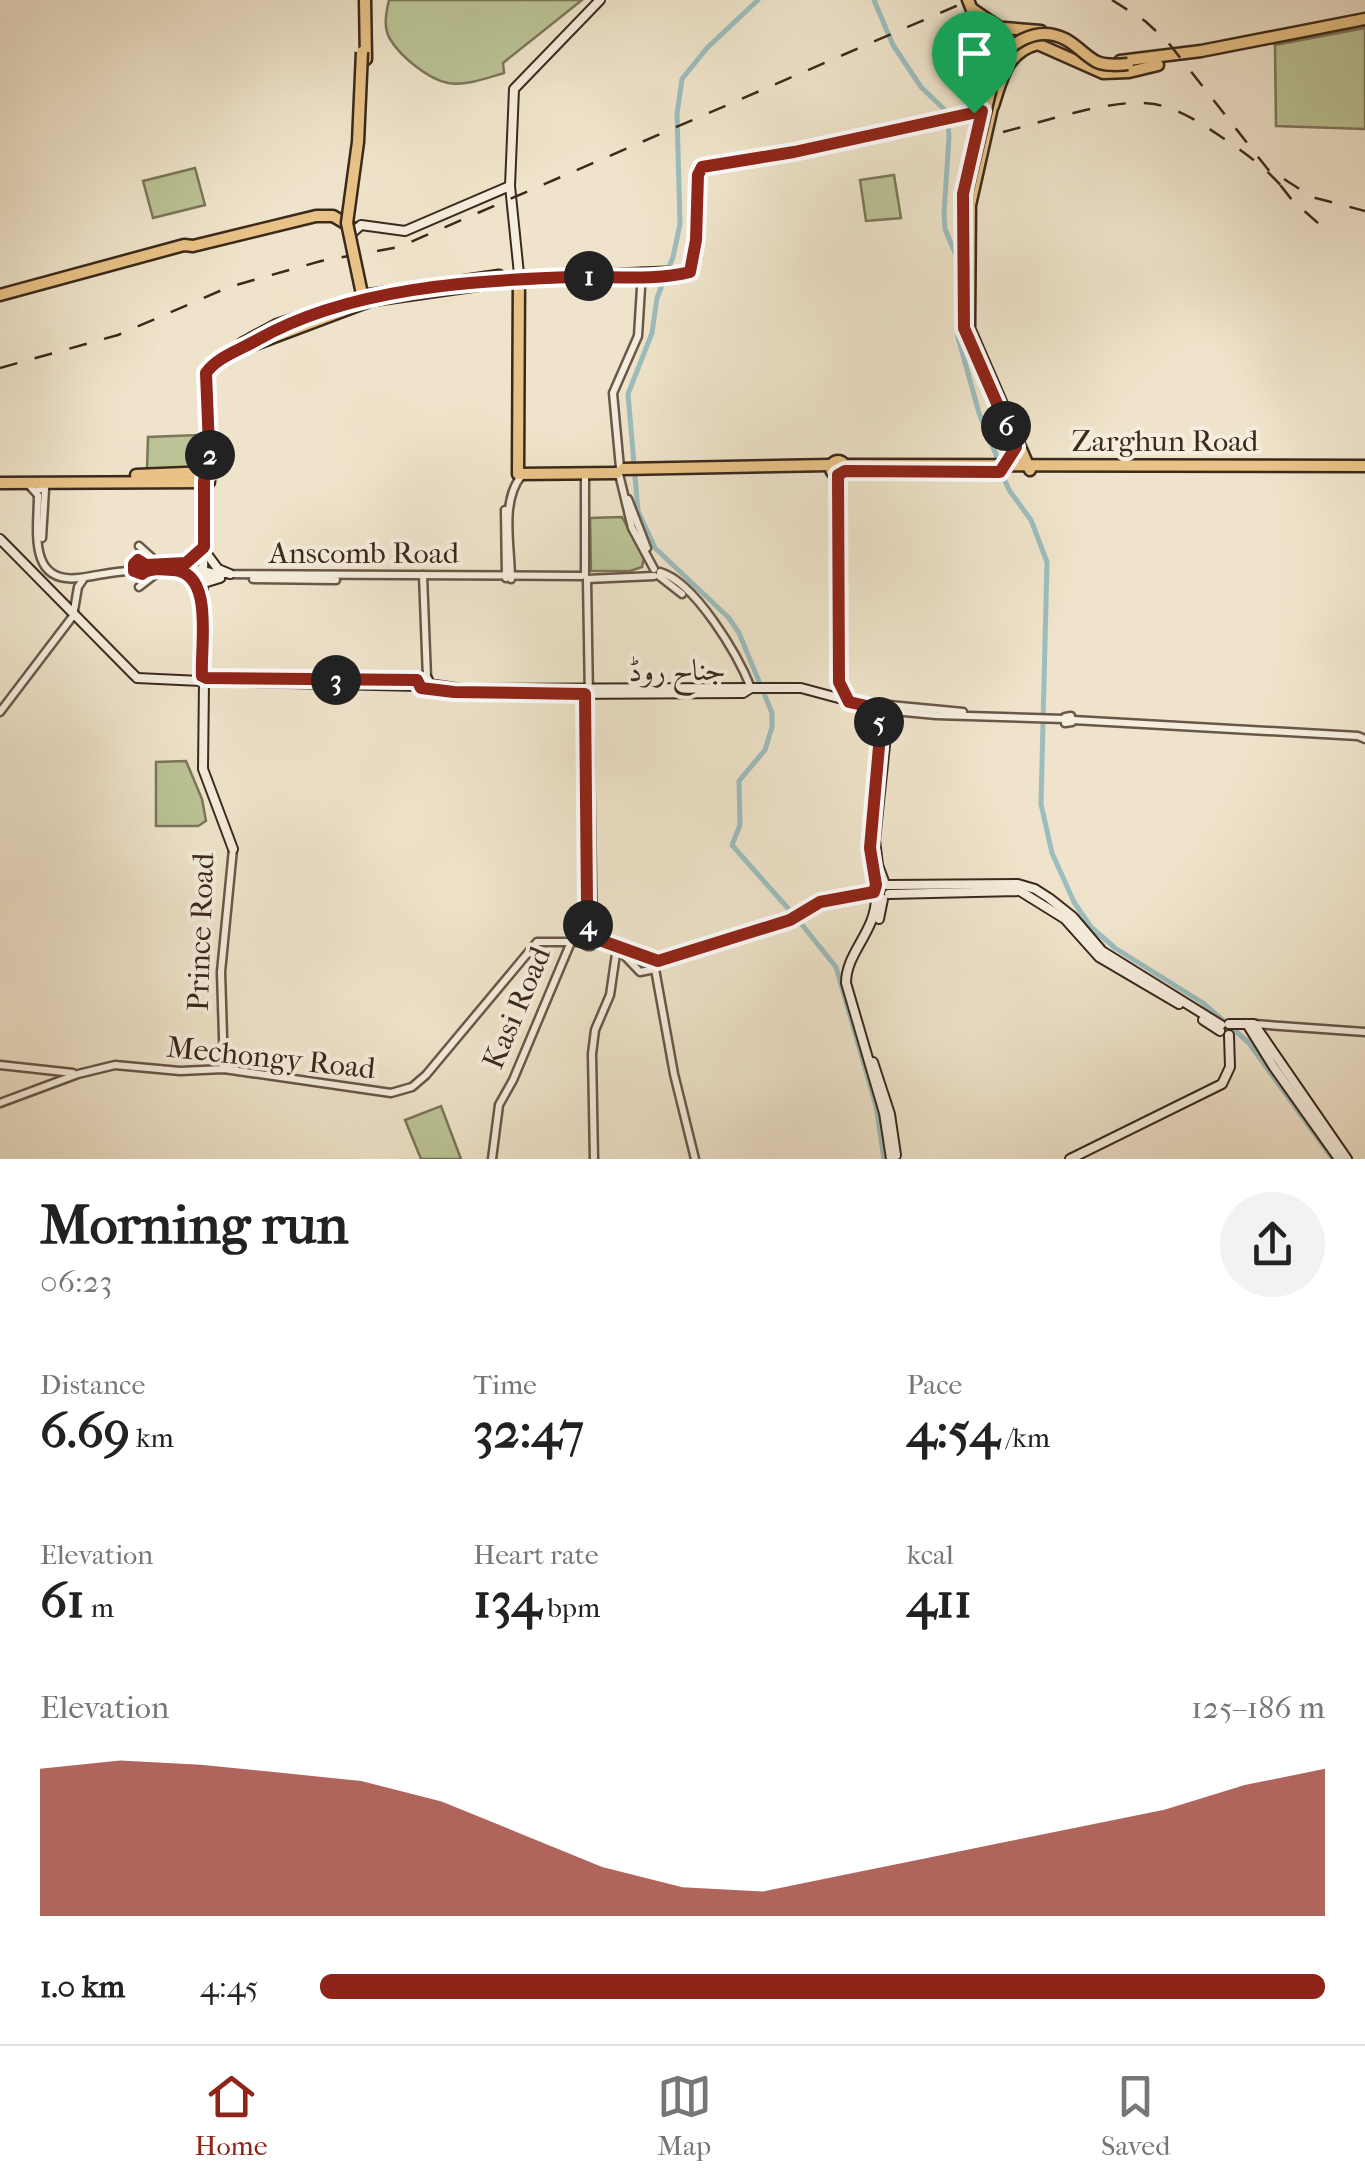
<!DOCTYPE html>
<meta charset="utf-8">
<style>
body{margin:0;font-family:"IM FELL French Canon",Amiri,serif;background:#f2f2f2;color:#222;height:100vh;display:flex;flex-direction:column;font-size:38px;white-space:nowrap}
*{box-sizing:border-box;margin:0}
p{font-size:32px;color:#767676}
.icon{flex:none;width:55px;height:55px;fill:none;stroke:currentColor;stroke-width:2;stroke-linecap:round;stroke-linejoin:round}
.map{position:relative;height:1159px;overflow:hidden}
.side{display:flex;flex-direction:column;background:#fff;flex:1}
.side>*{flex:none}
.pin{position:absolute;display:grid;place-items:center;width:85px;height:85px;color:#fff;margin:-102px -42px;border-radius:50% 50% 50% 0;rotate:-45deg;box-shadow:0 0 10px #0007}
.pin .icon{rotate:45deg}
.km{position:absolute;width:50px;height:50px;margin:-25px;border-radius:50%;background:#222;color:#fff;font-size:28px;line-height:50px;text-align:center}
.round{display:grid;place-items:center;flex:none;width:105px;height:105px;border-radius:52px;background:#f2f2f2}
.overview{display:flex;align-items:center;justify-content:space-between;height:170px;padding:0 40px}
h1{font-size:55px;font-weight:700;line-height:75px}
.figures{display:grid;grid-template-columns:repeat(3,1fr);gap:15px;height:170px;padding:10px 40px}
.figures div{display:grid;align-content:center}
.figures b{font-size:50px;font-weight:700}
.figures small{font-size:28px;font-weight:400}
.figures p{font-size:28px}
.chart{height:280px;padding:20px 40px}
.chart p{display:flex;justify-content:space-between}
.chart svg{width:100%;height:180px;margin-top:10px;fill:#8f2418;opacity:.7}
ul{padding:0 40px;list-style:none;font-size:32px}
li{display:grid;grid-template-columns:160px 120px 1fr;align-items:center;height:75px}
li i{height:25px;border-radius:12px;background:#8f2418}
.tab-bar{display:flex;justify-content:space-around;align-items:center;height:140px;border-top:2px solid #e0e0e0;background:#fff;font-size:28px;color:#767676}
.tab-bar a{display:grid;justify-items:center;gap:5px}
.tab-bar .on{color:#8f2418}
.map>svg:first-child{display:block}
</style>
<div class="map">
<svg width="1365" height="1159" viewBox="0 0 1365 1159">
<rect width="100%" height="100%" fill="#efe4cb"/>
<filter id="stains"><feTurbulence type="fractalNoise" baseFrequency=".002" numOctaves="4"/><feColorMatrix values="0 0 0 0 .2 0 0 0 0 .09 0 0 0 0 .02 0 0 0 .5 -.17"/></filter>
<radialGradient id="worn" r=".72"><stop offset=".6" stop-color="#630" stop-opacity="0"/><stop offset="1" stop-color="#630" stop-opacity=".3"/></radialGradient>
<g fill="#bbc496" stroke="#7b7659" stroke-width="2.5">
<path d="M389 0H582L503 63 504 73C487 78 466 86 448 83 428 79 401 57 390 39 383 27 386 13 389 0Z"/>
<path d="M1365 28V129L1276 126 1275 45Z"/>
<path d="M195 168 205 205 153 218 143 181Z"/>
<path d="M894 175 901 218 866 221 860 180Z"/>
<path d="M198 435 196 468 147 469 148 437Z"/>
<path d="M622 517 644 558 642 567 630 571H591L590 518Z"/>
<path d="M186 761 202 799 206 821 198 826H156V762Z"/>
<path d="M441 1106 461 1159H421L405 1120Z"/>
</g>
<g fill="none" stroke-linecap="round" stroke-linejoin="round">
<g stroke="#9cbdbe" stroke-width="5">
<path d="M758 0 707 48 682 79 677 114 680 224 673 257 657 298 652 333 628 394 638 511 655 548 729 618 739 633 772 713V727L765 750 739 781 740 825 732 845 793 914"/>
<path d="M874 0 893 45 921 87 947 112 949 137 944 214 945 229 958 260 962 282 958 337 979 413 999 462"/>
<path d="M1003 476 1009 490 1031 520 1047 562 1041 804 1052 853 1074 902 1091 927 1115 948 1203 1003 1248 1042 1333 1159"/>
<path d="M799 921 836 967 876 1106 884 1159"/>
</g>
<defs>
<g id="tertiary">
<path d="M620 468 613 393 638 336 642 272"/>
<path d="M585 473V575"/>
<path d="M619 474 632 528 654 569"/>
<path d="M28 484 38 495C38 529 27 584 79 578 97 576 116 570 134 571"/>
<path d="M39 489H45L42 538"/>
<path d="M628 499 647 548"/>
<path d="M505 510 506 578"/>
<path d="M139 546 160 565"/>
<circle cx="140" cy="567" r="7"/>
<path d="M147 565H179L220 574 582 576"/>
<path d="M146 570H179L221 578"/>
<path d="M660 572C695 582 738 655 751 688"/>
<path d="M423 575 427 678"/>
<path d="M659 576 682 594"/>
<path d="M253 579 336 580"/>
<path d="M511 579C511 546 500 501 522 475"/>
<path d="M587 579 593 937"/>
<path d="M587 579 654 576"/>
<path d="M139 587 161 570"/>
<path d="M879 704 963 712"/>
<path d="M883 710 936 715 1064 719"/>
<path d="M0 712 73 616 78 587 84 578"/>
<path d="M1071 716 1072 722 1065 723V717Z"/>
<path d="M1073 720 1358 736 1365 739"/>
<circle cx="589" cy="940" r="6"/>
<path d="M594 938 658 961"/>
<path d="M617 948 640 972 655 969"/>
<path d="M658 961 790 920 820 902 874 892"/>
<path d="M658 961 655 969 674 1074 695 1159"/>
<path d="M1254 1024 1365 1032"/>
<path d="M0 1065 73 1073"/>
<path d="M224 1069 221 972 233 849"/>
<path d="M0 1103 78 1074 115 1065 180 1071 224 1069 391 1093 412 1087 426 1075 537 942H583"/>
<path d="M492 1159 499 1105 513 1080 571 942"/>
<path d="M594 1159 592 1054 595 1030 610 995 617 947"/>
</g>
<g id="secondary">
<path d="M351 234 361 225 405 231 510 186"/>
<path d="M519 274 510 186 514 89 600 0"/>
<path d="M838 475 839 682 849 701"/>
<path d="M0 539 135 676"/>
<path d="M207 554 218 569 230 574"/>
<path d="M179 565 192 560 203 547"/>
<path d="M179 570 193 579 200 590"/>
<path d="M207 582 220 578"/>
<path d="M202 676 204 482"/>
<circle cx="423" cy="682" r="5.5"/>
<path d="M137 678 201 681"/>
<path d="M205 681 419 686"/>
<path d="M204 682 203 769 233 849"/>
<path d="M428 684 463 689 801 688 883 710"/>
<path d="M557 694 743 693 751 688"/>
<path d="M867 706 881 724V737"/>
<path d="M881 707 887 726 875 840 878 865 885 884"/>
<path d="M870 845 876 885"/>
<path d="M887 885 1018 884 1035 889 1049 898 1073 917 1102 951 1221 1025"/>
<path d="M889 894 1020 891 1065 919 1099 957 1179 1004"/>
<path d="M876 897C876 932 846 952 846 983L884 1113 891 1159"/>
<path d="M879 919 883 899"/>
<path d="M1203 1020 1220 1031"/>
<path d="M1229 1024H1254L1347 1159"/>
<path d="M1247 1024 1273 1066 1339 1159"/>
<path d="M873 1062 890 1114 896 1155"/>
<path d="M1070 1159 1222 1084 1230 1067 1229 1035"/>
</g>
<g id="primary">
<path d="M365 0 366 59"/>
<path d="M968 0 982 35 985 101"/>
<path d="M972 9 1006 32 1008 43 1002 52"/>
<path d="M1004 28 1041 31"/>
<path d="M1033 42 1103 73 1129 72 1158 65"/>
<path d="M1120 61 1201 51 1365 19"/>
<path d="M993 103 970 205 969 329 1030 470"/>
<path d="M519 275 518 474 617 473"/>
<path d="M0 295 184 245 193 246 316 216H333L350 226"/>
<path d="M363 296 499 276"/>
<path d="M242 344 277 325 328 308"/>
<circle cx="838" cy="468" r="7"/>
<path d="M845 465 1365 466"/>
<path d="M623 469 831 465"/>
<path d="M136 475 210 472"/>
<path d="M0 483 209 482 207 373 214 364 234 352 372 300 519 279 690 272 696 240 698 175 702 167 795 153 982 111 993 106C1002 79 1006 52 1038 44"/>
</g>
</defs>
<use href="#tertiary" stroke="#685848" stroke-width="11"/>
<use href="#secondary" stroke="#3b291c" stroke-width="12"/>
<use href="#primary" stroke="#3b291c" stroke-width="15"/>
<use href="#tertiary" stroke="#f5eddd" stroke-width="6"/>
<use href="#secondary" stroke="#f5eddd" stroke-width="8"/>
<use href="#primary" stroke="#e8c286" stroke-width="10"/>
<g stroke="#3b291c" stroke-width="2.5" stroke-dasharray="18 18" stroke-linecap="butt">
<path d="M1112 0 1145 21 1167 41 1292 200 1319 224"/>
<path d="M1003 132C1043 122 1115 97 1154 104 1181 109 1202 124 1223 138 1245 153 1265 167 1283 188"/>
<path d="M1284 179 1312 197 1365 211"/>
<path d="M0 368 118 335 229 287 321 261 399 247 970 0"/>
</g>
<defs>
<g id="primary-bridge">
<path d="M967 189 995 71C1005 43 1037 25 1065 39 1077 45 1085 56 1097 62 1107 66 1118 65 1128 64"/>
<path d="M360 300 362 294 347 223 358 142 362 52"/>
</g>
</defs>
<use href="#primary-bridge" stroke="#3b291c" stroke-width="15" stroke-linecap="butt"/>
<use href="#primary-bridge" stroke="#e8c286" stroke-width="10"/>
</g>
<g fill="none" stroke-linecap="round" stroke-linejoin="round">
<defs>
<path id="route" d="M982 111 963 194 964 328 1016 447 1000 472 845 471 838 475 839 682 849 702 867 706 881 724 870 848 876 885 874 892 820 902 790 920 658 961 594 938 588 934 587 903 585 694 454 692 421 688 417 680 206 678 202 676C200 647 215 572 173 570 161 569 150 568 142 574L134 571V564L138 560 146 565 186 563 204 547V482L205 472H210L206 373C217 357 240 350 257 340 348 288 473 280 576 277 612 276 655 281 690 272L696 240 698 175 702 167 794 152Z"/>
</defs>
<use href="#route" stroke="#fff" stroke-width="20"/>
<use href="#route" stroke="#8f2418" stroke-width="12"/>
</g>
<g text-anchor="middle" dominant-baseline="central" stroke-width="8" stroke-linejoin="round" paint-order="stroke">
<g font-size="30" fill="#3b291c" stroke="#f5eddd">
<text x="1165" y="441">Zarghun Road</text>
<text x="364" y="553">Anscomb Road</text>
<text transform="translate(677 671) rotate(-1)">جناح روڈ</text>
<text transform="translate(201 932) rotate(-88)">Prince Road</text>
<text transform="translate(517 1008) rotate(-67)">Kasi Road</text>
<text transform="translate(271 1058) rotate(6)">Mechongy Road</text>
</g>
</g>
<rect width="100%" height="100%" filter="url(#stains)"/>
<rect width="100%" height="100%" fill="url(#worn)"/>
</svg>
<div class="pin" style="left:974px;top:113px;background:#1e9e55"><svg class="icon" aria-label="arrive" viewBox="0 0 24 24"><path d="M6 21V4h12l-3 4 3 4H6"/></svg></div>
<b class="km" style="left:589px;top:276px">1</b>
<b class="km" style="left:210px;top:455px">2</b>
<b class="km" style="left:336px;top:680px">3</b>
<b class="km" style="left:588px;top:925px">4</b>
<b class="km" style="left:879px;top:722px">5</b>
<b class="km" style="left:1006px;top:426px">6</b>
</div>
<section class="side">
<div class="overview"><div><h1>Morning run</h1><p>06:23</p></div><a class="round"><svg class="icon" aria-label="share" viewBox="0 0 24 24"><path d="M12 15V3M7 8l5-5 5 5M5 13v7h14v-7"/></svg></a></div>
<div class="figures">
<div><p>Distance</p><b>6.69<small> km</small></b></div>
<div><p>Time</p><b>32:47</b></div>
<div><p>Pace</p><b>4:54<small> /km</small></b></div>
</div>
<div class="figures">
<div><p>Elevation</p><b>61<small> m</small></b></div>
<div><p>Heart rate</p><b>134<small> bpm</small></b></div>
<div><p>kcal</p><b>411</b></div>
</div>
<div class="chart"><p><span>Elevation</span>125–186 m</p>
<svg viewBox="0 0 160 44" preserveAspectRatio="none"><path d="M0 44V8L10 6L20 7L30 9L40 11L50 16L60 24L70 32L80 37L90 38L100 34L110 30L120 26L130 22L140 18L150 12L160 8V44z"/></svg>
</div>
<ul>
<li><b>1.0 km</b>4:45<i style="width:100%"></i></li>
</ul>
</section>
<nav class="tab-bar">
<a class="on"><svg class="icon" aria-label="home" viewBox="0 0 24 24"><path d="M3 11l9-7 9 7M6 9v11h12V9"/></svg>Home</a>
<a><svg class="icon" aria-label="map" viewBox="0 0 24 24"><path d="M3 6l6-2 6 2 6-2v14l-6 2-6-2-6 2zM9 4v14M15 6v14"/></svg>Map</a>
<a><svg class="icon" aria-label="saved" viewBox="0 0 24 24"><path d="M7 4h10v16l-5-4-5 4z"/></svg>Saved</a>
</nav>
